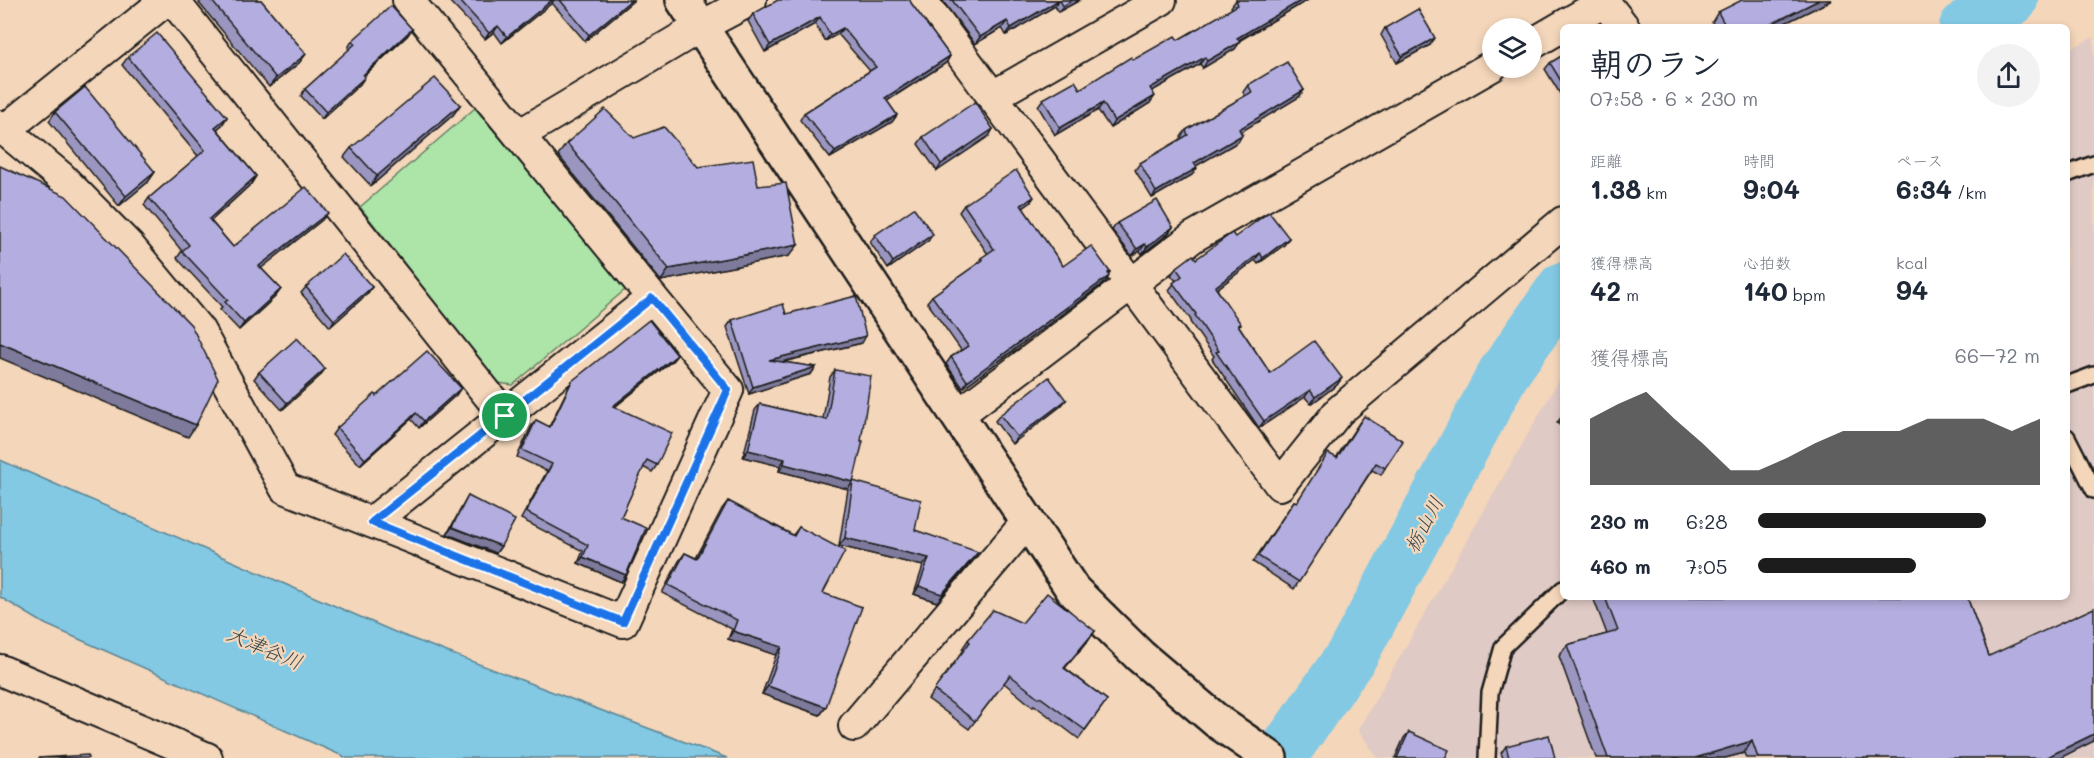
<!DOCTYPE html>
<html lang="ja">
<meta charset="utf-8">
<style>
body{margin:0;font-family:Mali,"Klee One",sans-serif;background:#f2f2f3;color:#1f2937;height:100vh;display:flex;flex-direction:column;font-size:22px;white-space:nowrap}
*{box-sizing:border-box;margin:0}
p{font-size:20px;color:#747a83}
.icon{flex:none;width:33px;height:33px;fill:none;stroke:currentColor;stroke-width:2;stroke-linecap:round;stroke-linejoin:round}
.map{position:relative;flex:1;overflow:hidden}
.drawer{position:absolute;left:1560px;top:24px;width:510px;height:576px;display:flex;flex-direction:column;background:#fff;border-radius:9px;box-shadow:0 3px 9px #0003}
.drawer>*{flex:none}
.fabs{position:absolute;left:1482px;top:18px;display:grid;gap:12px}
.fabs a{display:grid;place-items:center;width:60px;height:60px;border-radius:50%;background:#fff;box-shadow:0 3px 9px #0003;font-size:30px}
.pin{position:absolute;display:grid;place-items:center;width:51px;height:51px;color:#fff;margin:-26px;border:3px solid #fff;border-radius:50%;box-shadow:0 2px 6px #0007}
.round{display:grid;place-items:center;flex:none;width:63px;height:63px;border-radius:32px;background:#f2f2f3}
.headline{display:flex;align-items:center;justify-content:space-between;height:102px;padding:0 30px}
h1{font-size:33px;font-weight:700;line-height:45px}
.figures{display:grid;grid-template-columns:repeat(3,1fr);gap:9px;height:102px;padding:6px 30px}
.figures div{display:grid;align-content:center}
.figures b{font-size:26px;font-weight:700}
.figures small{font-size:16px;font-weight:400}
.figures p{font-size:16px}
.chart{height:168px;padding:12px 30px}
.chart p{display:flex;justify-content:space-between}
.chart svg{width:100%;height:108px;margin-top:6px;fill:#1c1c1c;opacity:.7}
ul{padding:0 30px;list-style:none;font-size:20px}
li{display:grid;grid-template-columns:96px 72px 1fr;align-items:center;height:45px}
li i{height:15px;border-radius:8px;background:#1c1c1c}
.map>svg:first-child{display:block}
</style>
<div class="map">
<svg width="2094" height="758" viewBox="0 0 2094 758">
<rect width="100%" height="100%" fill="#f4d6ba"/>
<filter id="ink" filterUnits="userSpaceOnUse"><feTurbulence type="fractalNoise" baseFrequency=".0167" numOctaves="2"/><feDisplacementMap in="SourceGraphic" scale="12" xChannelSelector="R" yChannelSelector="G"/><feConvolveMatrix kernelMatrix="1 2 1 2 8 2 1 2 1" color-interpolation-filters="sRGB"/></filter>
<g filter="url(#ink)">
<path fill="#e0cac5" d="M2094 37V758H1378L1358 730 1563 373V597H2067V50Z"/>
<path fill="#ade4a8" stroke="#648062" stroke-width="1.5" d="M475 108 626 289 513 385 498 383 360 207Z"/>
<path fill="#83c9e4" stroke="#5a8494" stroke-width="1.5" d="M0 460 397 633 727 758H347L45 624 0 597Z"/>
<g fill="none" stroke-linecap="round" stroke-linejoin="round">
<g stroke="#83c9e4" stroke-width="52">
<path d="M1965 27 2012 0"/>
<path d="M1280 758 1352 655 1503 374 1563 288"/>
</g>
<defs>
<g id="lane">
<path d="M2067 174 2094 164"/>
<path d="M2067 385 2094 375"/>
<path d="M2067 437 2094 490"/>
<path d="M1487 758 1490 693 1503 647 1563 589"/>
</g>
<g id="street">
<path d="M173 0 505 416"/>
<path d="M921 0 1280 485 1339 411 1563 222"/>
<path d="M1603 0 1624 27"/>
<path d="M1532 44 1604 2"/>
<path d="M993 96 1161 0"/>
<path d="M0 126 60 176 130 247 199 330 285 488 623 622 728 390 408 0"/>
<path d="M6 129 166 0"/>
<path d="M519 135 700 27 751 0"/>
<path d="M957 416 1193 237 1492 66"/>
<path d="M372 522 652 298"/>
<path d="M0 670 207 758"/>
<path d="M854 726 1027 522"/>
</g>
<path id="secondary" d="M683 0 1073 590 1140 656 1218 722 1270 758"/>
</defs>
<use href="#lane" stroke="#1c1c1c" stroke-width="20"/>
<use href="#street" stroke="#1c1c1c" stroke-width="34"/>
<use href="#secondary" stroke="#1c1c1c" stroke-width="38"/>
<use href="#lane" stroke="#f4d6ba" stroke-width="15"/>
<use href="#street" stroke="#f4d6ba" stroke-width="30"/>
<use href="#secondary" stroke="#f4d6ba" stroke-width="33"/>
</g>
<g fill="#9a96c0" stroke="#1c1c1c" stroke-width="1.5">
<path d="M202 0H261L306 54 299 63 269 87 199 3Z"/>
<path d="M448 0H634L585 41 552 3 502 43 494 32 485 39Z"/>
<path d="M942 0H1080L1058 12 1055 6 1006 35 1002 28 975 44Z"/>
<path d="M1236 0H1308L1239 41 1235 49 1203 68 1200 64 1152 91 1150 103 1110 128 1098 110 1055 135 1038 106 1043 99 1080 89 1133 60 1178 40 1232 9 1231 7Z"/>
<path d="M1832 0 1777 27H1714L1712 22 1718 12Z"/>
<path d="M911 3 950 56 946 63 887 101 897 115 892 122 830 158 800 120 804 113 870 71 838 34 825 41 815 24 765 52 748 21 753 14Z"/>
<path d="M1385 28 1430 45 1397 63 1381 35Z"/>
<path d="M412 29 407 36 364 76 360 84 322 119 301 96 305 89 349 50 348 48 352 41Z"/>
<path d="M1563 55V97H1562L1545 69 1550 63Z"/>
<path d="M128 57 227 117 222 125 217 129 256 176 251 184 211 221 233 247 322 220 261 268 281 289 275 297 239 330 220 310 222 307 177 258 182 251 144 205 149 198 198 156 122 65Z"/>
<path d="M1248 85 1304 90 1299 97 1240 132 1242 135 1238 142 1195 166 1192 175 1152 198 1135 170 1140 163 1182 139 1181 137 1186 130 1245 96 1243 92Z"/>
<path d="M460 105 453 115 371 186 344 157 351 148Z"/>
<path d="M55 112 155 172 148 182 119 206 49 121Z"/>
<path d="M993 129 989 136 937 171 918 144 923 137Z"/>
<path d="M634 138 698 167 758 186 789 256 661 281 558 155 567 143Z"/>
<path d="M1030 203 1023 208 1063 266 1110 272 1105 282 963 388 946 364 951 357 961 350 927 302 932 296 977 264 981 258 988 254 959 212 964 205Z"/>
<path d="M1117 223 1173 227 1168 234 1142 254 1140 251 1132 256 1112 230Z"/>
<path d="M875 235 928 241 888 269 870 242Z"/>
<path d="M1235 237 1289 238 1284 245 1258 264 1255 260 1217 289 1239 326 1270 373 1337 385 1311 404 1305 397 1259 428 1212 359 1214 356 1190 322 1191 320 1169 290 1176 281 1171 275 1176 268 1196 259Z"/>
<path d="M306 287H372L367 294 330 327 301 293Z"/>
<path d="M732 320 862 343 783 362 816 367 811 374 749 394 727 327Z"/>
<path d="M677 355 672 361 615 407 657 465 652 472 643 467 621 517 626 575 621 582 578 563 583 551 521 519 547 471 517 457 531 427 536 420 549 427 568 388 572 381Z"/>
<path d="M835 370 853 482 915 530 972 560 937 602 914 594 923 566 839 546 848 489 779 471 780 466 743 457 755 410 760 404 823 419 830 377Z"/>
<path d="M259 372 320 376 282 410 254 379Z"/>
<path d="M456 395 419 428 411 419 360 465 332 435 337 428 376 396Z"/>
<path d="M1066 400 1061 406 1012 444 995 421 1000 415Z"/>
<path d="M1563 415V428L1557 423Z"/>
<path d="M1359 423 1385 468 1381 475 1372 470 1294 589 1253 562 1294 501 1296 502 1336 458Z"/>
<path d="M468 496 501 546 496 553 447 534 464 503Z"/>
<path d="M728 501 793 535 799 527 823 593 826 707 820 715 762 694 776 655 728 639 732 629 662 593 679 561 685 553 696 558 722 509Z"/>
<path d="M1597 597H1967L1989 656 2060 758H1746L1744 753 1725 758H1596L1559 656 1567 645 1607 634 1594 600Z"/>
<path d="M1095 631 1065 668 1107 700 1079 739 1034 705 1033 707 1004 683 969 729 928 699 964 650 962 649 968 640Z"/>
<path d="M1409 732 1445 758H1395L1404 738Z"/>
<path d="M1506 746 1555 758H1503L1501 753Z"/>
</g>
<g fill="#7d7a9c" stroke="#1c1c1c" stroke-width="1.5">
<path d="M552 0H554L552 3 502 43 507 37Z"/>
<path d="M631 0H634L585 41 589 35Z"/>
<path d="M1059 0 1055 6 1006 35 1011 28Z"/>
<path d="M1072 0H1080L1058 12 1063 6Z"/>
<path d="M1302 0H1308L1232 44 1237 38Z"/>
<path d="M1819 0H1832L1777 27H1765Z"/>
<path d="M820 17 815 24 765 52 770 45Z"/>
<path d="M1007 21 1002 28 975 44 980 37Z"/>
<path d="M498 26 494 32 485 39 489 33Z"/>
<path d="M843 28 838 34 825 41 830 35Z"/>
<path d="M412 29 407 36 358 81 363 75Z"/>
<path d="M1435 38 1430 45 1397 63 1402 56Z"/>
<path d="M1240 42 1235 49 1203 68 1207 61Z"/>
<path d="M306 54 299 63 269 87 276 78Z"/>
<path d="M950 56 946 63 880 105 885 98Z"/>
<path d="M1205 57 1200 64 1145 95 1150 88Z"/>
<path d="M365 77 360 84 322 119 326 112Z"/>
<path d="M1304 90 1299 97 1234 136 1239 129Z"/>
<path d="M1155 96 1150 103 1110 128 1114 121Z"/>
<path d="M1103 103 1098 110 1055 135 1060 128Z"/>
<path d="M460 105 453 115 371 186 377 176Z"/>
<path d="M897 115 892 122 830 158 835 152Z"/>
<path d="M227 117 222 125 210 135 215 127Z"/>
<path d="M993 129 989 136 937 171 941 164Z"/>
<path d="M1242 135 1238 142 1189 170 1194 163Z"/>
<path d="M1197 168 1192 175 1152 198 1156 192Z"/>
<path d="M155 172 148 182 119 206 126 196Z"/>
<path d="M256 176 251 184 204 227 209 219Z"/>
<path d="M1034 197 1030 203 1017 212 1021 205Z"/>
<path d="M328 213 322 220 254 274 259 266Z"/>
<path d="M1173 227 1168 234 1142 254 1147 247Z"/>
<path d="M933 234 928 241 888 269 893 262Z"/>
<path d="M1289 238 1284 245 1258 264 1263 258Z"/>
<path d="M1145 244 1140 251 1132 256 1137 249Z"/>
<path d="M798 245 789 256 661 281 669 269Z"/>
<path d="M1260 253 1255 260 1210 294 1215 287Z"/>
<path d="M1109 276 1105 282 963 388 967 381Z"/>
<path d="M372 287 367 294 330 327 334 320Z"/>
<path d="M281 289 275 297 239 330 244 323Z"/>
<path d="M866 336 862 343 764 366 769 360Z"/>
<path d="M0 343 196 425 188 437 0 358Z"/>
<path d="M677 355 672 361 608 412 613 406Z"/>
<path d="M816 367 811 374 749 394 753 387Z"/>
<path d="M325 369 320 376 282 410 287 403Z"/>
<path d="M1342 378 1337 385 1311 404 1315 397Z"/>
<path d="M461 388 456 395 419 428 424 421Z"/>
<path d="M1310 390 1305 397 1259 428 1264 421Z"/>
<path d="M1066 400 1061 406 1012 444 1017 437Z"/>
<path d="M416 413 411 419 360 465 365 459Z"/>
<path d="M748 450 785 459 780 466 743 457Z"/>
<path d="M784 464 853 482 848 489 779 471Z"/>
<path d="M452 527 501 546 496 553 447 534Z"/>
<path d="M845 538 929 558 923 566 839 546Z"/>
<path d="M978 552 972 560 937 602 914 594 919 586Z"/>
<path d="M583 557 626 575 621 582 578 563Z"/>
<path d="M733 631 782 647 776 655 728 639Z"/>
<path d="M1095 631 1089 640 1058 676 1064 668Z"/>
<path d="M768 686 826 707 820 715 762 694Z"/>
<path d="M2094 734V741L2060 758H2045Z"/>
<path d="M1752 741 1744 753 1725 758H1695Z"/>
</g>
<g fill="#b3aedf" stroke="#1c1c1c" stroke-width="1.5">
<path d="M211 0H261L306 54 276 78Z"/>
<path d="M459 0H552L507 37 498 26 489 33Z"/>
<path d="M560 0H631L589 35Z"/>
<path d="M778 0H910L911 3 950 56 885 98 897 115 835 152 804 113 876 67 843 28 830 35 820 17 770 45 753 14Z"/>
<path d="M952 0H1059L1011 28 1007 21 980 37Z"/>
<path d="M1060 0H1072L1063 6Z"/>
<path d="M1236 0H1302L1237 38 1240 42 1207 61 1205 57 1150 88 1155 96 1114 121 1103 103 1060 128 1043 99 1075 81 1080 89 1131 57 1133 60 1175 36 1178 40 1238 5Z"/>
<path d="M1742 0H1819L1765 27H1726L1718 12Z"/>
<path d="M391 6 412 29 363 75 365 77 326 112 305 89 355 44 352 41Z"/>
<path d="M1418 9 1435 38 1402 56 1385 28Z"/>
<path d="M157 33 227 117 215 127 256 176 209 219 233 247 306 187 328 213 259 266 281 289 244 323 225 302 228 300 182 251 189 245 149 198 205 150 128 57Z"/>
<path d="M1563 55V84L1550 63Z"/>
<path d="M1287 62 1304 90 1239 129 1242 135 1194 163 1197 168 1156 192 1140 163 1188 135 1186 130 1252 92 1248 85Z"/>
<path d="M435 78 460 105 377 176 351 148Z"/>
<path d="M85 87 155 172 126 196 55 112Z"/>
<path d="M975 102 993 129 941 164 923 137Z"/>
<path d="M605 109 634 138 664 127 698 167 753 159 758 186 786 183 798 245 669 269 567 143Z"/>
<path d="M0 166 66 196 191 325 218 379 196 425 0 343Z"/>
<path d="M1016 170 1034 197 1021 205 1063 266 1091 246 1110 272 1108 273 1109 276 967 381 951 357 968 346 932 296 983 260 981 258 994 249 964 205Z"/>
<path d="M1157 200 1173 227 1147 247 1145 244 1137 249 1117 223Z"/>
<path d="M914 208 933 234 893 262 875 235Z"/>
<path d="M1269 212 1289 238 1263 258 1260 253 1215 287 1241 324 1238 325 1270 373 1314 341 1342 378 1315 397 1310 390 1264 421 1216 352 1219 351 1195 315 1196 314 1173 283 1182 276 1176 268 1193 255 1196 259 1232 233 1235 237Z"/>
<path d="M343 254 372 287 334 320 306 287Z"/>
<path d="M856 296 866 336 769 360 816 367 753 387 732 320 783 304 786 314Z"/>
<path d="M649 320 677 355 613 406 672 433 657 465 647 460 621 517 646 528 626 575 583 557 588 545 526 512 552 464 522 450 536 420 550 427 572 381Z"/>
<path d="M297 338 325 369 287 403 259 372Z"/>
<path d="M427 351 461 388 424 421 416 413 365 459 337 428 375 394 376 396Z"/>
<path d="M835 370 871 376 861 441H863L853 482 784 464 785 459 748 450 760 404 827 420Z"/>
<path d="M1049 377 1066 400 1017 437 1000 415Z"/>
<path d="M1364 416 1403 441 1385 468 1376 463 1299 582 1258 556 1294 501 1297 502 1328 453 1337 458Z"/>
<path d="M853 481 921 500 915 530 978 552 942 594 919 586 929 558 845 538Z"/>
<path d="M468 496 515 520 501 546 452 527Z"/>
<path d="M728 501 794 536 799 527 845 551 823 593 862 607 826 707 768 686 782 647 733 631 737 620 668 585 685 553 697 559Z"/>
<path d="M1047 593 1095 631 1064 668 1107 700 1085 730 1040 697 1039 698 1010 675 975 721 934 690 970 642 968 640 993 610 1022 623Z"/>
<path d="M1605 597H1967L1989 656 2094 608V734L2045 758H1758L1752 741 1695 758H1608L1567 645 1618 631Z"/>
<path d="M1409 732 1449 750 1445 758H1397Z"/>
<path d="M1549 735 1555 758H1509L1506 746Z"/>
<path d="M88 755 89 758H38Z"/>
</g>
</g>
<g fill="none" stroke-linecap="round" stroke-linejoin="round" filter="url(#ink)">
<defs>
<path id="route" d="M652 298 728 390 623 622 372 522Z"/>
</defs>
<use href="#route" stroke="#fff" stroke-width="12"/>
<use href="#route" stroke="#1a73e8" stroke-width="8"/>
</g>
<g text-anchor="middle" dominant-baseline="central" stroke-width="4.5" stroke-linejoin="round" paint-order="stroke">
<g font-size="20" font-style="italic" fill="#36474e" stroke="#f4d6ba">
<text transform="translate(1423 524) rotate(-62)">栃山川</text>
<text transform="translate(265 647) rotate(23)">大津谷川</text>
</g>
</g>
</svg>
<div class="fabs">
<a><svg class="icon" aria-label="layers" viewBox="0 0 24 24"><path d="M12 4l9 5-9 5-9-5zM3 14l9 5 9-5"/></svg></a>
</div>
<div class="pin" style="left:505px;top:416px;background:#1e9e55"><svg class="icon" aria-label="arrive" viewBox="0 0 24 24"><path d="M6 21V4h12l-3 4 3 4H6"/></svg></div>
<section class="drawer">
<div class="headline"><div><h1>朝のラン</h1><p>07:58 · 6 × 230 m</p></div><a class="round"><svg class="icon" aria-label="share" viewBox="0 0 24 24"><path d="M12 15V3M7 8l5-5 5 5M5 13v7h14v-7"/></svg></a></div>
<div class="figures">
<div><p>距離</p><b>1.38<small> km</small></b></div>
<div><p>時間</p><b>9:04</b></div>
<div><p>ペース</p><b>6:34<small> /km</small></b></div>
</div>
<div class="figures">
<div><p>獲得標高</p><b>42<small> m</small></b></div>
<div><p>心拍数</p><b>140<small> bpm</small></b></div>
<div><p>kcal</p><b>94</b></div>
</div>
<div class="chart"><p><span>獲得標高</span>66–72 m</p>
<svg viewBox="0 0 160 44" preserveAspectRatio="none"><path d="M0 44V17L10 11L20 6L30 17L40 27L50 38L60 38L70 33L80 27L90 22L100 22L110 22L120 17L130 17L140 17L150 22L160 17V44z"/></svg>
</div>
<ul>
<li><b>230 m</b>6:28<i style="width:81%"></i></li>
<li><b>460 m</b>7:05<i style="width:56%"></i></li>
</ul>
</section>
</div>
